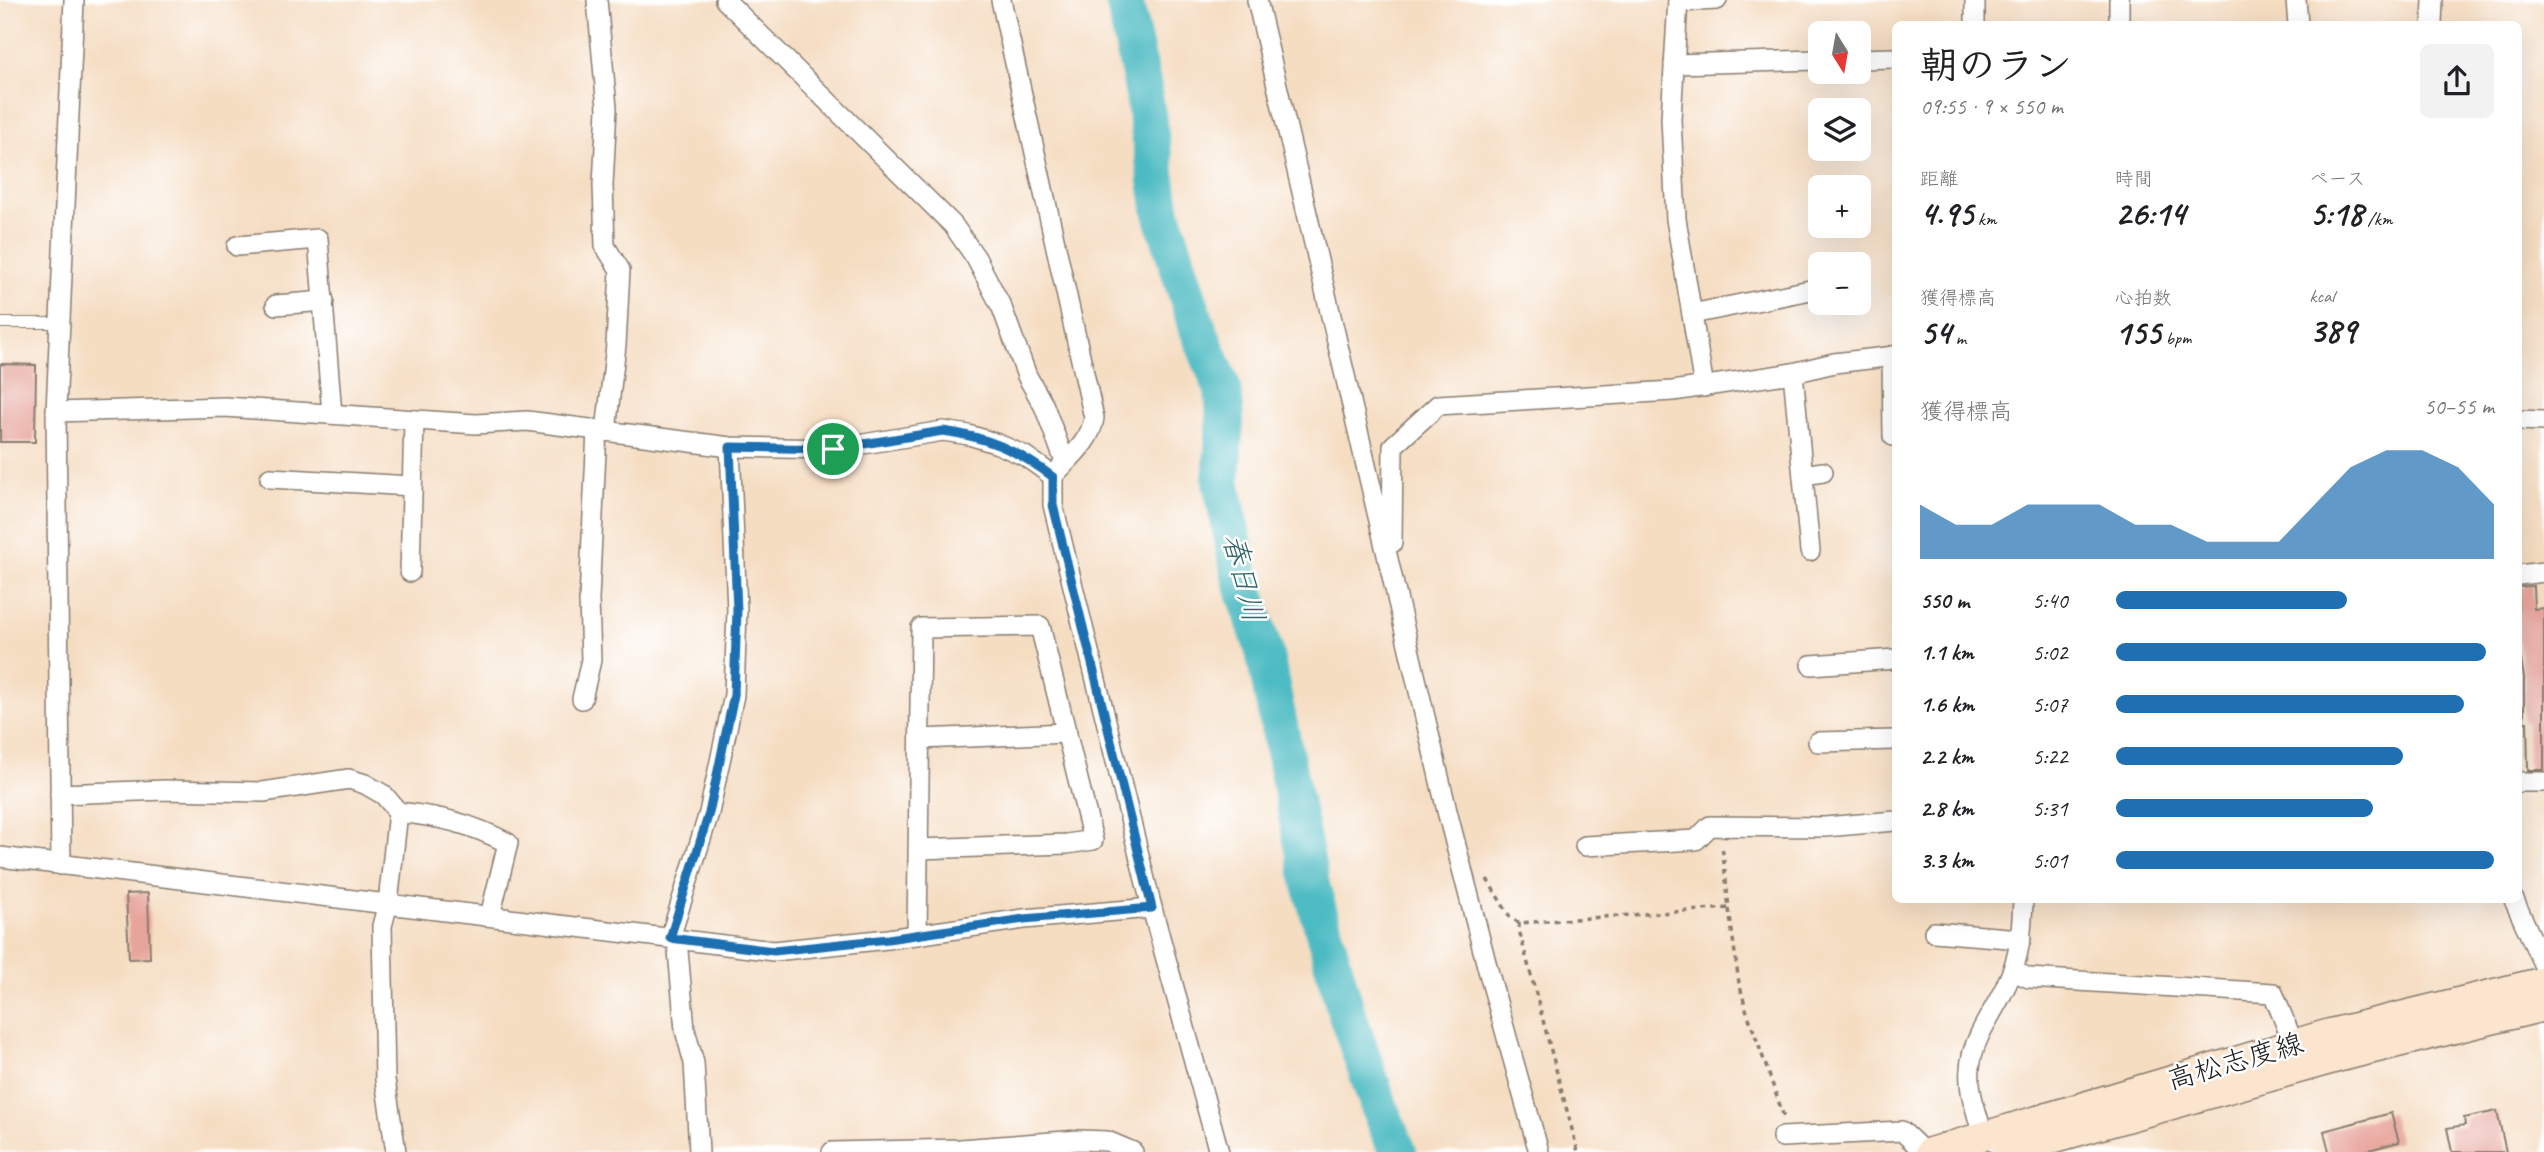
<!DOCTYPE html>
<html lang="ja">
<meta charset="utf-8">
<style>
body{margin:0;font-family:Caveat,"Klee One",sans-serif;background:#f2f2f2;color:#202124;height:100vh;display:flex;flex-direction:column;font-size:26px;white-space:nowrap}
*{box-sizing:border-box;margin:0}
p{font-size:23px;color:#757577}
.icon{flex:none;width:38px;height:38px;fill:none;stroke:currentColor;stroke-width:2;stroke-linecap:round;stroke-linejoin:round}
.map{position:relative;flex:1;overflow:hidden}
.drawer{position:absolute;left:1892px;top:21px;width:630px;height:882px;display:flex;flex-direction:column;background:#fff;border-radius:10px;box-shadow:0 7px 28px #0002}
.drawer>*{flex:none}
.needle{width:46px;rotate:169deg}
.tools{position:absolute;left:1808px;top:21px;display:grid;gap:14px}
.tools a{display:grid;place-items:center;width:63px;height:63px;border-radius:10px;background:#fff;box-shadow:0 7px 28px #0002;font-size:35px}
.pin{position:absolute;display:grid;place-items:center;width:60px;height:60px;color:#fff;margin:-30px;border:4px solid #fff;border-radius:50%;box-shadow:0 2px 7px #0007}
.round{display:grid;place-items:center;flex:none;width:74px;height:74px;border-radius:10px;background:#f2f2f2}
.head{display:flex;align-items:center;justify-content:space-between;height:119px;padding:0 28px}
h1{font-size:38px;font-weight:600;line-height:52px}
.figures{display:grid;grid-template-columns:repeat(3,1fr);gap:10px;height:119px;padding:7px 28px}
.figures div{display:grid;align-content:center}
.figures b{font-size:35px;font-weight:600}
.figures small{font-size:19px;font-weight:400}
.figures p{font-size:19px}
.chart{height:196px;padding:14px 28px}
.chart p{display:flex;justify-content:space-between}
.chart svg{width:100%;height:126px;margin-top:7px;fill:#1f6fb2;opacity:.7}
ul{padding:0 28px;list-style:none;font-size:23px}
li{display:grid;grid-template-columns:112px 84px 1fr;align-items:center;height:52px}
li i{height:18px;border-radius:9px;background:#1f6fb2}
.map>svg:first-child{display:block}
</style>
<div class="map">
<svg width="2544" height="1152" viewBox="0 0 2544 1152">
<rect width="100%" height="100%" fill="#fff"/>
<filter id="ink" filterUnits="userSpaceOnUse"><feTurbulence type="fractalNoise" baseFrequency=".0143" numOctaves="2"/><feDisplacementMap in="SourceGraphic" scale="14" xChannelSelector="R" yChannelSelector="G"/><feConvolveMatrix kernelMatrix="1 2 1 2 8 2 1 2 1" color-interpolation-filters="sRGB"/></filter>
<filter id="wash" filterUnits="userSpaceOnUse"><feTurbulence type="fractalNoise" baseFrequency=".00686" numOctaves="4" result="noise"/><feDisplacementMap in="SourceGraphic" scale="28" xChannelSelector="R" yChannelSelector="G"/><feGaussianBlur stdDeviation="1.57" result="paint"/><feColorMatrix in="noise" values="0 0 0 0 0 0 0 0 0 0 0 0 0 0 0 0 0 1.4 0 .05"/><feComposite in="paint" operator="in"/></filter>
<g filter="url(#wash)">
<rect width="100%" height="100%" fill="#f5ddc2"/>
<g fill="none" stroke-linecap="round" stroke-linejoin="round">
<path stroke="#4dbbc3" stroke-width="38" d="M1124 0 1143 89 1162 213 1196 324 1223 390 1225 420 1221 481 1240 575 1264 651 1311 885 1346 1011 1382 1115 1398 1152"/>
</g>
<g id="blocks">
<g fill="#e7a49b">
<path d="M0 364 36 365 35 442H0Z"/>
<path d="M2533 586 2534 609 2544 608V770H2528L2527 722H2524V678L2518 641V587Z"/>
<path d="M148 893 150 958 129 959 126 894Z"/>
<path d="M2497 1111 2506 1152H2452L2447 1128 2465 1125 2464 1118Z"/>
<path d="M2391 1113 2399 1142 2361 1152H2329L2324 1131Z"/>
</g>
</g>
</g>
<g filter="url(#ink)">
<use href="#blocks" fill-opacity="0" stroke="#887c6f" stroke-width="2"/>
<g fill="none" stroke-linecap="round" stroke-linejoin="round">
<defs>
<path id="service" d="M0 323H58"/>
<g id="minor">
<path d="M597 0 607 108 603 185 605 246 620 270 616 345 606 431"/>
<path d="M725 0 953 225 976 258 1002 308 1027 376 1044 406 1065 462"/>
<path d="M1001 0 1094 418C1091 442 1068 459 1053 476V505L1152 908 1219 1152"/>
<path d="M1257 0 1447 811 1488 970 1539 1152"/>
<path d="M1678 0 1671 119 1676 219 1704 387"/>
<path d="M2119 0V24"/>
<path d="M2296 0 2298 24"/>
<path d="M1678 2 1717 0"/>
<path d="M1975 24V0"/>
<path d="M2432 24 2433 0"/>
<path d="M1858 59 1895 58"/>
<path d="M1674 64 1820 60"/>
<path d="M237 246 318 239 332 414"/>
<path d="M276 305 324 301"/>
<path d="M1692 314 1820 288"/>
<path d="M1892 356 1893 436"/>
<path d="M1793 373 1810 551"/>
<path d="M56 412 225 407 476 424 527 421 730 447 833 449 943 431 969 435 998 444 1025 456 1053 476"/>
<path d="M2518 420 2544 421"/>
<path d="M1803 475 1823 472"/>
<path d="M270 478 412 486"/>
<path d="M1392 543 1393 446 1438 405 1673 391 1793 373 1834 363 1895 356"/>
<path d="M410 572 414 420"/>
<path d="M2518 575 2544 572"/>
<path d="M1811 665 1895 659"/>
<path d="M582 699 591 660 589 600 597 430"/>
<path d="M920 739 1067 733"/>
<path d="M1818 742 1895 740"/>
<path d="M2518 782H2544"/>
<path d="M60 794 165 790 263 792 349 779 365 784 384 795 398 812C442 817 469 823 508 843L490 916"/>
<path d="M1585 846 1696 840 1710 826 1825 827 1895 821"/>
<path d="M0 857 774 951 888 939 1024 919 1152 908"/>
<path d="M61 865 56 412 74 0"/>
<path d="M2514 900 2544 966"/>
<path d="M1934 932 2021 939"/>
<path d="M917 935 921 628 1040 626 1093 840 1067 844 918 849"/>
<path d="M670 938 709 813 734 695 737 610 730 447"/>
<path d="M677 939 685 1030 694 1063 699 1152"/>
<path d="M2013 971 2029 978 2273 993 2288 1030"/>
<path d="M1782 1137 1902 1131 1924 1152"/>
<path d="M1994 1142C1981 1134 1980 1125 1976 1111 1954 1046 1994 1023 2013 969 2021 947 2022 923 2023 900"/>
<path d="M396 1152 385 1080 382 926 388 903 398 812"/>
<path d="M832 1152 960 1149 1079 1140 1107 1141 1133 1152"/>
</g>
<g id="secondary">
<path d="M1930 1152 2330 1033 2544 981"/>
<path d="M2006 1152 2337 1058 2544 1007"/>
</g>
</defs>
<use href="#service" stroke="#887c6f" stroke-width="12"/>
<use href="#minor" stroke="#887c6f" stroke-width="22"/>
<use href="#secondary" stroke="#887c6f" stroke-width="31"/>
<g stroke="#887c6f" stroke-width="3.5" stroke-dasharray="5 5" stroke-linecap="butt">
<path d="M1487 879 1510 917 1519 923 1729 908 1722 845"/>
<path d="M1729 909 1739 983 1747 1012 1784 1117"/>
<path d="M1519 923V930L1578 1152"/>
</g>
<use href="#service" stroke="#fff" stroke-width="10"/>
<use href="#minor" stroke="#fff" stroke-width="19"/>
<use href="#secondary" stroke="#fce5cf" stroke-width="28"/>
</g>
</g>
<g fill="none" stroke-linecap="round" stroke-linejoin="round" filter="url(#ink)">
<defs>
<path id="route" d="M943 431C987 437 1017 450 1053 477V505L1152 908 1024 919 888 939 774 951 670 938 709 813 734 695 737 610 730 447 833 449Z"/>
</defs>
<use href="#route" stroke="#fff" stroke-width="14"/>
<use href="#route" stroke="#1f6fb2" stroke-width="9"/>
</g>
<g text-anchor="middle" dominant-baseline="central" stroke-width="5" stroke-linejoin="round" paint-order="stroke">
<g font-size="28" fill="#1c1c1c" stroke="#fff">
<text transform="translate(2235 1061) rotate(-16)">高松志度線</text>
</g>
<g font-size="30" font-style="italic" fill="#326467" stroke="#fff">
<text transform="translate(1244 578) rotate(76)">春日川</text>
</g>
</g>
</svg>
<div class="tools">
<a><svg class="needle" viewBox="-14 -14 28 28"><path d="M0-13l5 13h-10z" fill="#e53935"/><path d="M0 13l5-13h-10z" fill="#757577"/></svg></a>
<a><svg class="icon" aria-label="layers" viewBox="0 0 24 24"><path d="M12 4l9 5-9 5-9-5zM3 14l9 5 9-5"/></svg></a>
<a>+</a>
<a>−</a>
</div>
<div class="pin" style="left:833px;top:449px;background:#1e9e55"><svg class="icon" aria-label="arrive" viewBox="0 0 24 24"><path d="M6 21V4h12l-3 4 3 4H6"/></svg></div>
<section class="drawer">
<div class="head"><div><h1>朝のラン</h1><p>09:55 · 9 × 550 m</p></div><a class="round"><svg class="icon" aria-label="share" viewBox="0 0 24 24"><path d="M12 15V3M7 8l5-5 5 5M5 13v7h14v-7"/></svg></a></div>
<div class="figures">
<div><p>距離</p><b>4.95<small> km</small></b></div>
<div><p>時間</p><b>26:14</b></div>
<div><p>ペース</p><b>5:18<small> /km</small></b></div>
</div>
<div class="figures">
<div><p>獲得標高</p><b>54<small> m</small></b></div>
<div><p>心拍数</p><b>155<small> bpm</small></b></div>
<div><p>kcal</p><b>389</b></div>
</div>
<div class="chart"><p><span>獲得標高</span>50–55 m</p>
<svg viewBox="0 0 160 44" preserveAspectRatio="none"><path d="M0 44V25L10 32L20 32L30 25L40 25L50 25L60 32L70 32L80 38L90 38L100 38L110 25L120 12L130 6L140 6L150 12L160 25V44z"/></svg>
</div>
<ul>
<li><b>550 m</b>5:40<i style="width:61%"></i></li>
<li><b>1.1 km</b>5:02<i style="width:98%"></i></li>
<li><b>1.6 km</b>5:07<i style="width:92%"></i></li>
<li><b>2.2 km</b>5:22<i style="width:76%"></i></li>
<li><b>2.8 km</b>5:31<i style="width:68%"></i></li>
<li><b>3.3 km</b>5:01<i style="width:100%"></i></li>
</ul>
</section>
</div>
